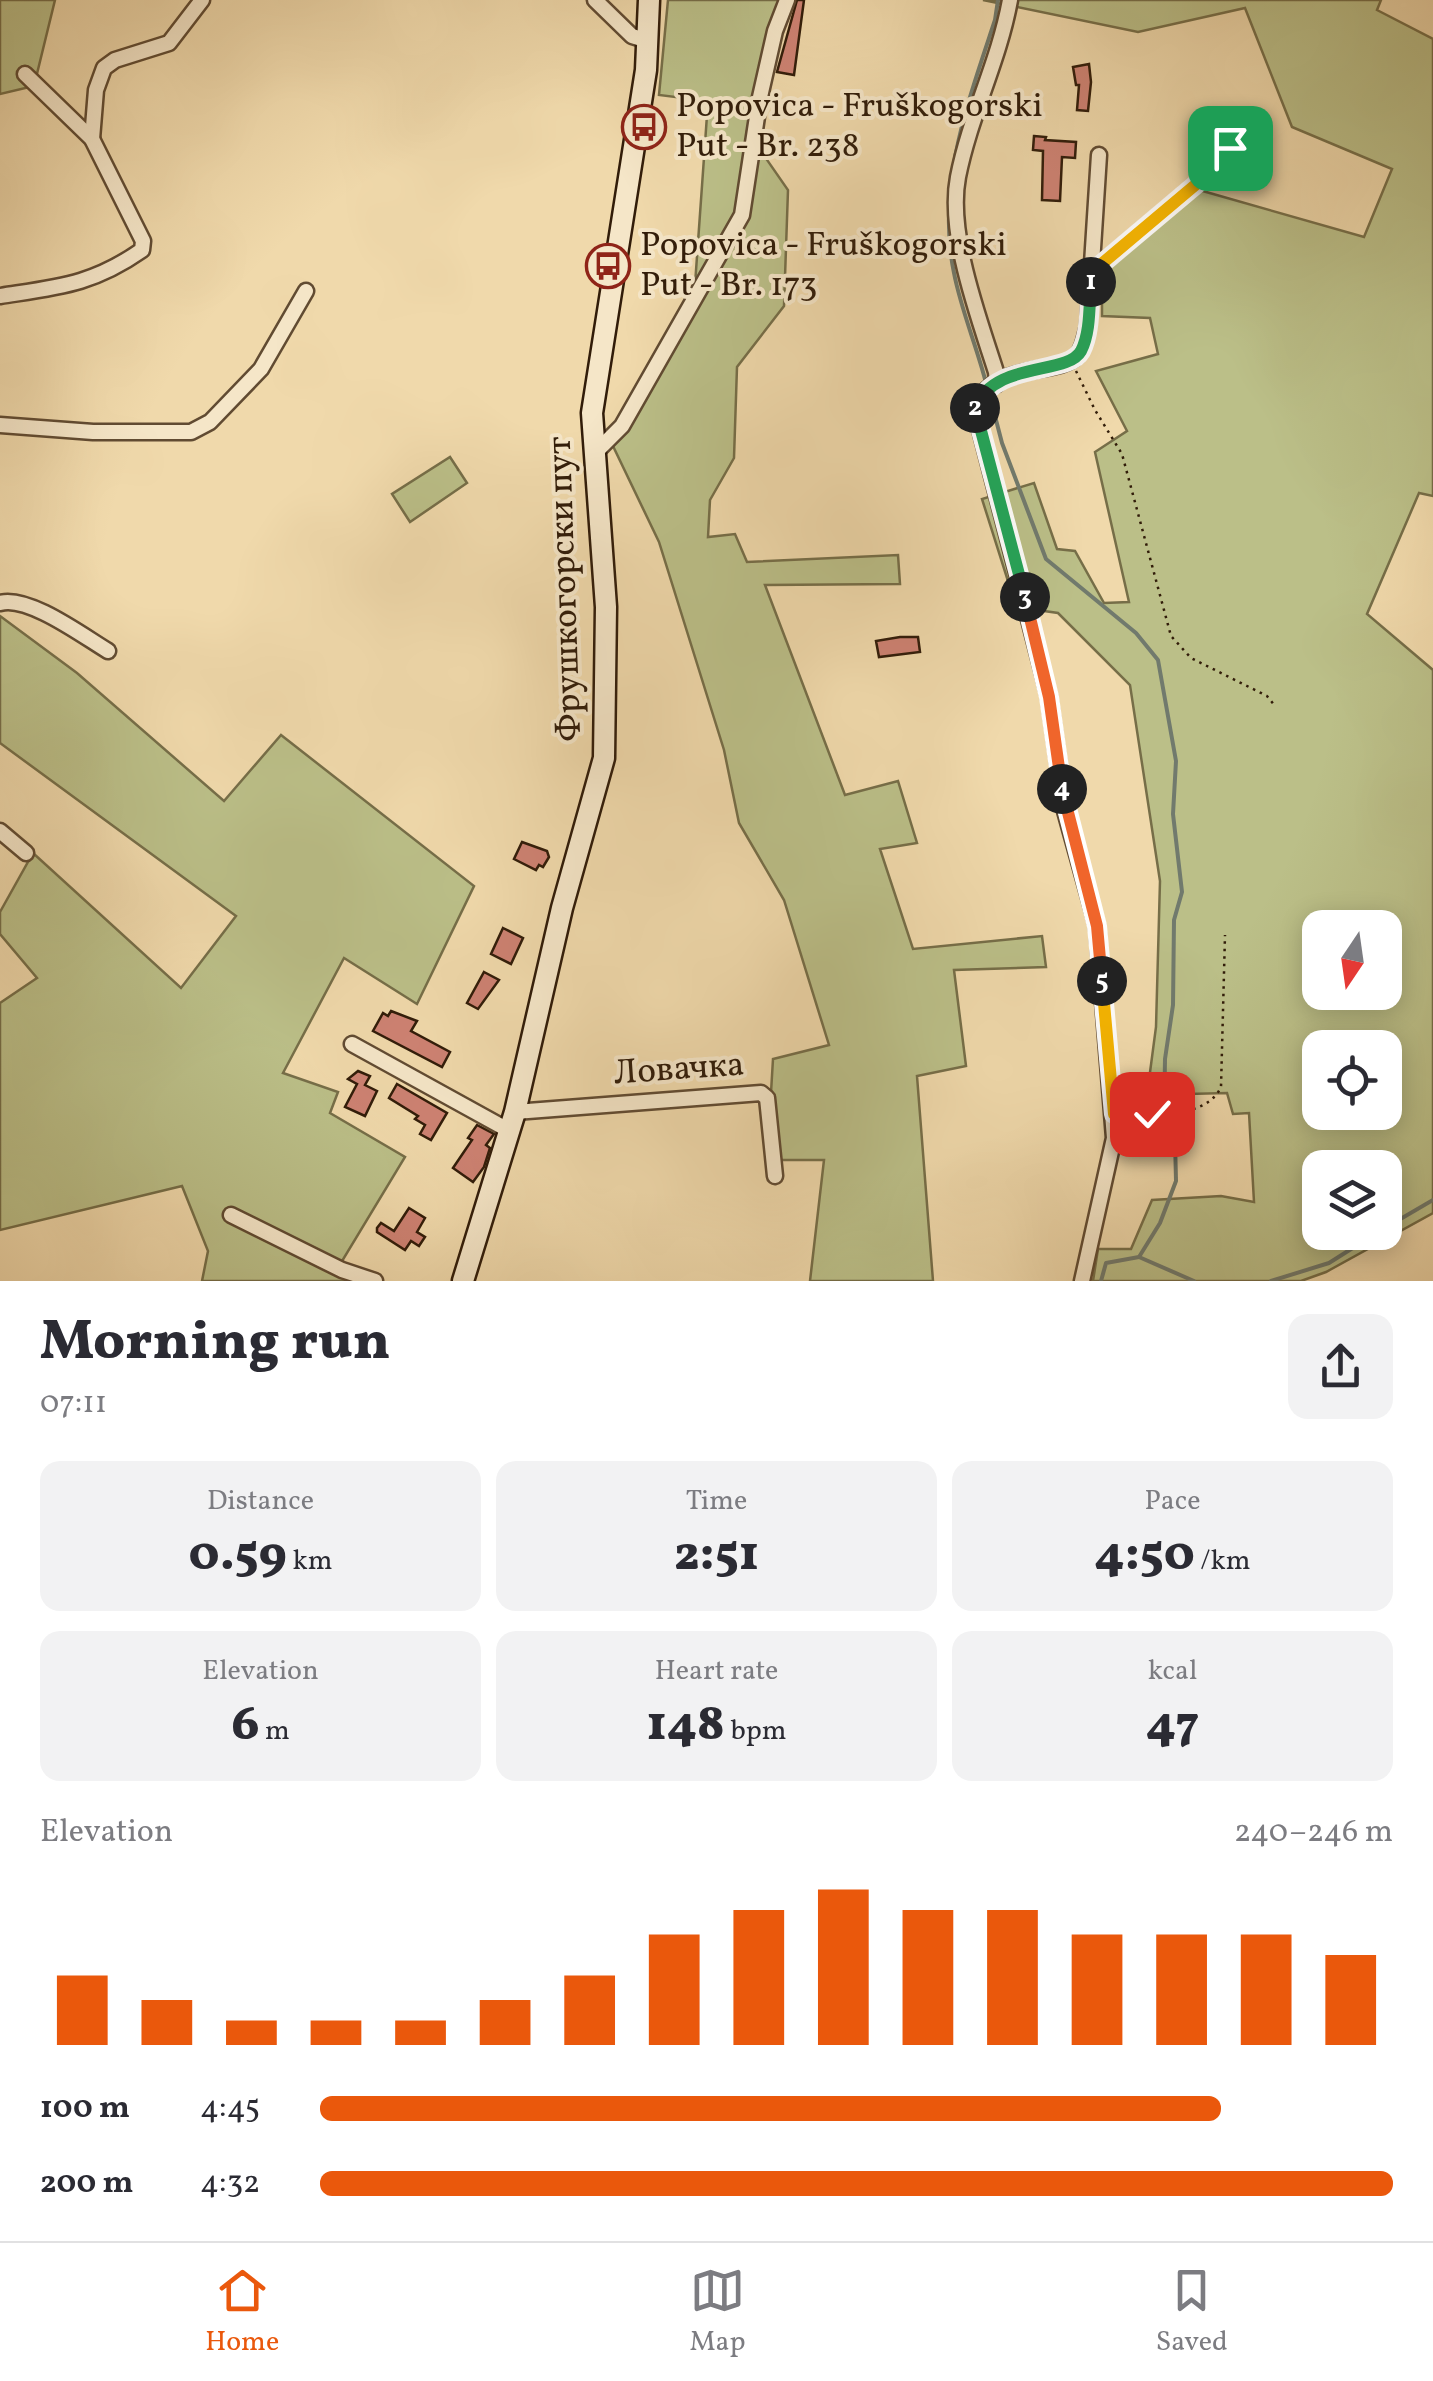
<!DOCTYPE html>
<meta charset="utf-8">
<style>
body{margin:0;font-family:Vollkorn,serif;background:#f2f2f3;color:#2b2b33;height:100vh;display:flex;flex-direction:column;font-size:38px;white-space:nowrap}
*{box-sizing:border-box;margin:0}
p{font-size:32px;color:#7c7c81}
.icon{flex:none;width:55px;height:55px;fill:none;stroke:currentColor;stroke-width:2;stroke-linecap:round;stroke-linejoin:round}
.map{position:relative;height:1281px;overflow:hidden}
.panel{display:flex;flex-direction:column;background:#fff;flex:1}
.panel>*{flex:none}
.needle{width:65px;rotate:193deg}
.fabs{position:absolute;left:1302px;top:910px;display:grid;gap:20px}
.fabs a{display:grid;place-items:center;width:100px;height:100px;border-radius:20px;background:#fff;box-shadow:0 5px 25px #0003;font-size:50px}
.pin{position:absolute;display:grid;place-items:center;width:85px;height:85px;color:#fff;margin:-42px;border-radius:20px;box-shadow:0 5px 15px #0006}
.km{position:absolute;width:50px;height:50px;margin:-25px;border-radius:50%;background:#222;color:#fff;font-size:28px;line-height:50px;text-align:center}
.round{display:grid;place-items:center;flex:none;width:105px;height:105px;border-radius:20px;background:#f2f2f3}
.headline{display:flex;align-items:center;justify-content:space-between;height:170px;padding:0 40px}
h1{font-size:55px;font-weight:800;line-height:75px}
.stats{display:grid;grid-template-columns:repeat(3,1fr);gap:15px;height:170px;padding:10px 40px}
.stats div{display:grid;align-content:center;border-radius:20px;background:#f2f2f3;text-align:center}
.stats b{font-size:50px;font-weight:800}
.stats small{font-size:28px;font-weight:400}
.stats p{font-size:28px}
.chart{height:280px;padding:20px 40px}
.chart p{display:flex;justify-content:space-between}
.chart svg{width:100%;height:180px;margin-top:10px;stroke:#ea580c;stroke-width:6}
ul{padding:0 40px;list-style:none;font-size:32px}
li{display:grid;grid-template-columns:160px 120px 1fr;align-items:center;height:75px}
li i{height:25px;border-radius:12px;background:#ea580c}
.tabs{display:flex;justify-content:space-around;align-items:center;height:140px;border-top:2px solid #e1e1e2;background:#fff;font-size:28px;color:#7c7c81}
.tabs a{display:grid;justify-items:center;gap:5px}
.tabs .current{color:#ea580c}
.map>svg:first-child{display:block}
</style>
<div class="map">
<svg width="1433" height="1281" viewBox="0 0 1433 1281">
<rect width="100%" height="100%" fill="#f0d9ab"/>
<filter id="stains"><feTurbulence type="fractalNoise" baseFrequency=".002" numOctaves="4"/><feColorMatrix values="0 0 0 0 .2 0 0 0 0 .09 0 0 0 0 .02 0 0 0 .5 -.17"/></filter>
<radialGradient id="worn" r=".72"><stop offset=".6" stop-color="#630" stop-opacity="0"/><stop offset="1" stop-color="#630" stop-opacity=".3"/></radialGradient>
<g fill="#bbbf88" stroke="#766e48" stroke-width="2.5" fill-rule="evenodd">
<path d="M0 0H55L34 86 0 94Z"/>
<path d="M668 0H781L772 18 747 131 788 190 784 306 737 367 734 458 710 500 708 537 735 534 747 562 898 555 900 584 765 585 845 795 898 781 917 843 880 849 913 949 1042 936 1046 967 954 970 966 1066 917 1076 933 1281H810L824 1160H767L773 1059 829 1045 784 900 739 823 724 750 659 542 613 446 693 313 708 101 659 95Z"/>
<path d="M983 0H1381L1377 10 1433 39V496L1419 493 1367 614 1433 670V1213L1326 1272 1301 1281H1093L1098 1249H1131L1152 1200 1221 1196 1254 1202 1249 1113 1233 1114 1227 1093 1147 1095 1156 1027 1160 881 1130 685 1058 613 1030 609 1013 597 982 499 1034 483 1057 549 1075 551 1104 603 1129 602 1095 452 1127 431 1096 371 1158 354 1150 318 1102 316V268L1192 188 1364 237 1392 169 1292 127 1245 8 1138 32ZM1320 928H1385V992H1320ZM1320 1048H1385V1112H1320ZM1320 1168H1385V1232H1320Z"/>
<path d="M450 457 467 483 410 522 392 494Z"/>
<path d="M0 616 77 673 224 801 281 735 474 886 417 1004 344 958 283 1073 338 1092 330 1113 405 1157 339 1266 383 1281H202L208 1251 182 1186 0 1230V1003L37 978 0 934V912L33 853 181 988 236 916 0 743Z"/>
</g>
<g fill="none" stroke-linecap="round" stroke-linejoin="round">
<g stroke="#717a6d" stroke-width="4">
<path d="M986 383C977 347 961 310 954 273 936 186 968 102 995 20L998 0"/>
<path d="M989 393 1002 443 1046 559 1136 633 1158 660 1176 761 1173 814 1182 892 1174 920 1173 1005 1165 1059 1164 1121 1175 1140 1176 1181 1160 1223 1139 1257 1106 1263 1101 1281"/>
<path d="M1385 1228 1433 1200"/>
<path d="M1139 1257 1194 1281"/>
<path d="M1271 1281 1329 1263 1378 1232"/>
</g>
</g>
<g fill="#ce8273" stroke="#311c09" stroke-width="2.5">
<path d="M797 0H804L794 75 777 72Z"/>
<path d="M1089 64 1091 82 1088 111 1077 110 1079 85H1076L1073 67Z"/>
<path d="M1034 136 1046 137 1045 140 1076 142 1075 158 1062 157 1060 201 1042 200 1043 151 1033 150Z"/>
<path d="M900 637H918L920 652 879 657 876 641Z"/>
<path d="M522 842 547 851 549 857 543 867 539 865 536 870 514 859Z"/>
<path d="M503 928 523 938 511 964 491 954Z"/>
<path d="M484 972 499 980 478 1009 467 1003Z"/>
<path d="M391 1011 417 1021 411 1031 450 1052 442 1067 373 1031 383 1013 388 1016Z"/>
<path d="M358 1071 370 1076 365 1085 377 1091 365 1116 345 1107 357 1084 348 1079Z"/>
<path d="M397 1084 447 1113 431 1140 420 1134 425 1125 415 1119 418 1116 389 1098Z"/>
<path d="M477 1125 494 1134 486 1145 490 1148 484 1167 473 1182 453 1168 472 1140 468 1138Z"/>
<path d="M409 1208 425 1218 417 1232 425 1237 419 1246 411 1241 405 1250 377 1232V1228L381 1223 394 1231Z"/>
</g>
<g fill="none" stroke-linecap="round" stroke-linejoin="round">
<defs>
<g id="street">
<path d="M595 0 632 36 648 41"/>
<path d="M92 139 96 90 104 68 115 60 169 43 202 0"/>
<path d="M1092 272 1200 181 1239 133"/>
<path d="M0 296C58 287 92 285 142 250L143 241 92 139 25 74"/>
<path d="M997 384 996 372C979 318 947 234 958 177 970 116 999 61 1010 0"/>
<path d="M0 425 93 432H191L210 422 261 369 306 291"/>
<path d="M596 452 622 426 742 215 760 97 775 31 787 0"/>
<path d="M0 603C28 595 83 636 108 651"/>
<path d="M0 831 26 853"/>
<path d="M352 1044 510 1131"/>
<path d="M515 1112 761 1093 767 1098 775 1176"/>
<path d="M231 1215 342 1270 375 1281"/>
<path d="M1082 1281 1114 1138 1097 926 1065 811 1049 697 975 410C990 360 1057 377 1077 356 1084 348 1085 336 1088 326L1099 155"/>
</g>
<path id="secondary" d="M463 1281 515 1112 562 908 604 758 606 607 592 413 646 70 649 0"/>
</defs>
<use href="#street" stroke="#614b32" stroke-width="19"/>
<use href="#secondary" stroke="#311c09" stroke-width="25"/>
<g stroke="#311c09" stroke-width="2.5" stroke-dasharray="2.5 5" stroke-linecap="butt">
<path d="M1076 371 1095 410 1122 454 1171 636 1191 658 1267 696 1275 706"/>
<path d="M1126 1114C1156 1114 1207 1118 1221 1087L1225 935"/>
</g>
<use href="#street" stroke="#f5e6c8" stroke-width="14"/>
<use href="#secondary" stroke="#f5e6c8" stroke-width="20"/>
</g>
<g fill="none" stroke-linecap="round" stroke-linejoin="round">
<defs>
<path id="split-1" d="M1091 282 1092 272 1200 181 1230 148"/>
<path id="split-2" d="M975 408C995 360 1067 376 1081 351 1091 332 1089 303 1091 282"/>
<path id="split-3" d="M975 408 1025 597"/>
<path id="split-4" d="M1025 597 1049 697 1062 789"/>
<path id="split-5" d="M1062 789 1097 926 1102 981"/>
<path id="split-6" d="M1102 981 1114 1114H1152"/>
</defs>
<use href="#split-1" stroke="#fff" stroke-width="20"/>
<use href="#split-2" stroke="#fff" stroke-width="20"/>
<use href="#split-3" stroke="#fff" stroke-width="20"/>
<use href="#split-4" stroke="#fff" stroke-width="20"/>
<use href="#split-5" stroke="#fff" stroke-width="20"/>
<use href="#split-6" stroke="#fff" stroke-width="20"/>
<use href="#split-1" stroke="#f5b400" stroke-width="12"/>
<use href="#split-2" stroke="#22a559" stroke-width="12"/>
<use href="#split-3" stroke="#22a559" stroke-width="12"/>
<use href="#split-4" stroke="#f0652b" stroke-width="12"/>
<use href="#split-5" stroke="#f0652b" stroke-width="12"/>
<use href="#split-6" stroke="#f5b400" stroke-width="12"/>
</g>
<defs>
<symbol id="bus-ring" viewBox="-11 -11 22 22"><circle r="9.5" fill="#f5e6c8" stroke="#8f2418" stroke-width="1.5"/><path d="M-5-6H5V4H4V6H2V4H-2V6H-4V4H-5ZM-3.5-4V0h7V-4ZM-3.5 1.2v1.5H-2V1.2ZM2 1.2v1.5H3.5V1.2Z" fill="#8f2418"/></symbol>
</defs>
<g fill-rule="evenodd">
<use href="#bus-ring" x="619" y="102" width="50" height="50"/>
<use href="#bus-ring" x="583" y="241" width="50" height="50"/>
</g>
<g text-anchor="middle" dominant-baseline="central" stroke-width="8" stroke-linejoin="round" paint-order="stroke">
<g font-size="35" fill="#311c09" stroke="#f5e6c8" text-anchor="start">
<text x="676" y="107">Popovica - Fruškogorski<tspan x="676" dy="40">Put - Br. 238</tspan></text>
<text x="640" y="246">Popovica - Fruškogorski<tspan x="640" dy="40">Put - Br. 173</tspan></text>
</g>
<g font-size="35" fill="#311c09" stroke="#f5e6c8">
<text transform="translate(566 589) rotate(-92)">Фрушкогорски пут</text>
<text transform="translate(679 1070) rotate(-4)">Ловачка</text>
</g>
</g>
<rect width="100%" height="100%" filter="url(#stains)"/>
<rect width="100%" height="100%" fill="url(#worn)"/>
</svg>
<div class="fabs">
<a><svg class="needle" viewBox="-14 -14 28 28"><path d="M0-13l5 13h-10z" fill="#e53935"/><path d="M0 13l5-13h-10z" fill="#7c7c81"/></svg></a>
<a><svg class="icon" aria-label="locate" viewBox="0 0 24 24"><circle cx="12" cy="12" r="6"/><path d="M12 2v4M12 18v4M2 12h4M18 12h4"/></svg></a>
<a><svg class="icon" aria-label="layers" viewBox="0 0 24 24"><path d="M12 4l9 5-9 5-9-5zM3 14l9 5 9-5"/></svg></a>
</div>
<div class="pin" style="left:1230px;top:148px;background:#1e9e55"><svg class="icon" aria-label="arrive" viewBox="0 0 24 24"><path d="M6 21V4h12l-3 4 3 4H6"/></svg></div>
<div class="pin" style="left:1152px;top:1114px;background:#d93025"><svg class="icon" aria-label="check" viewBox="0 0 24 24"><path d="M5 12l5 5 9-10"/></svg></div>
<b class="km" style="left:1091px;top:282px">1</b>
<b class="km" style="left:975px;top:408px">2</b>
<b class="km" style="left:1025px;top:597px">3</b>
<b class="km" style="left:1062px;top:789px">4</b>
<b class="km" style="left:1102px;top:981px">5</b>
</div>
<section class="panel">
<div class="headline"><div><h1>Morning run</h1><p>07:11</p></div><a class="round"><svg class="icon" aria-label="share" viewBox="0 0 24 24"><path d="M12 15V3M7 8l5-5 5 5M5 13v7h14v-7"/></svg></a></div>
<div class="stats">
<div><p>Distance</p><b>0.59<small> km</small></b></div>
<div><p>Time</p><b>2:51</b></div>
<div><p>Pace</p><b>4:50<small> /km</small></b></div>
</div>
<div class="stats">
<div><p>Elevation</p><b>6<small> m</small></b></div>
<div><p>Heart rate</p><b>148<small> bpm</small></b></div>
<div><p>kcal</p><b>47</b></div>
</div>
<div class="chart"><p><span>Elevation</span>240–246 m</p>
<svg viewBox="0 0 160 44" preserveAspectRatio="none"><path d="M5 44V27M15 44V33M25 44V38M35 44V38M45 44V38M55 44V33M65 44V27M75 44V17M85 44V11M95 44V6M105 44V11M115 44V11M125 44V17M135 44V17M145 44V17M155 44V22"/></svg>
</div>
<ul>
<li><b>100 m</b>4:45<i style="width:84%"></i></li>
<li><b>200 m</b>4:32<i style="width:100%"></i></li>
</ul>
</section>
<nav class="tabs">
<a class="current"><svg class="icon" aria-label="home" viewBox="0 0 24 24"><path d="M3 11l9-7 9 7M6 9v11h12V9"/></svg>Home</a>
<a><svg class="icon" aria-label="map" viewBox="0 0 24 24"><path d="M3 6l6-2 6 2 6-2v14l-6 2-6-2-6 2zM9 4v14M15 6v14"/></svg>Map</a>
<a><svg class="icon" aria-label="saved" viewBox="0 0 24 24"><path d="M7 4h10v16l-5-4-5 4z"/></svg>Saved</a>
</nav>
